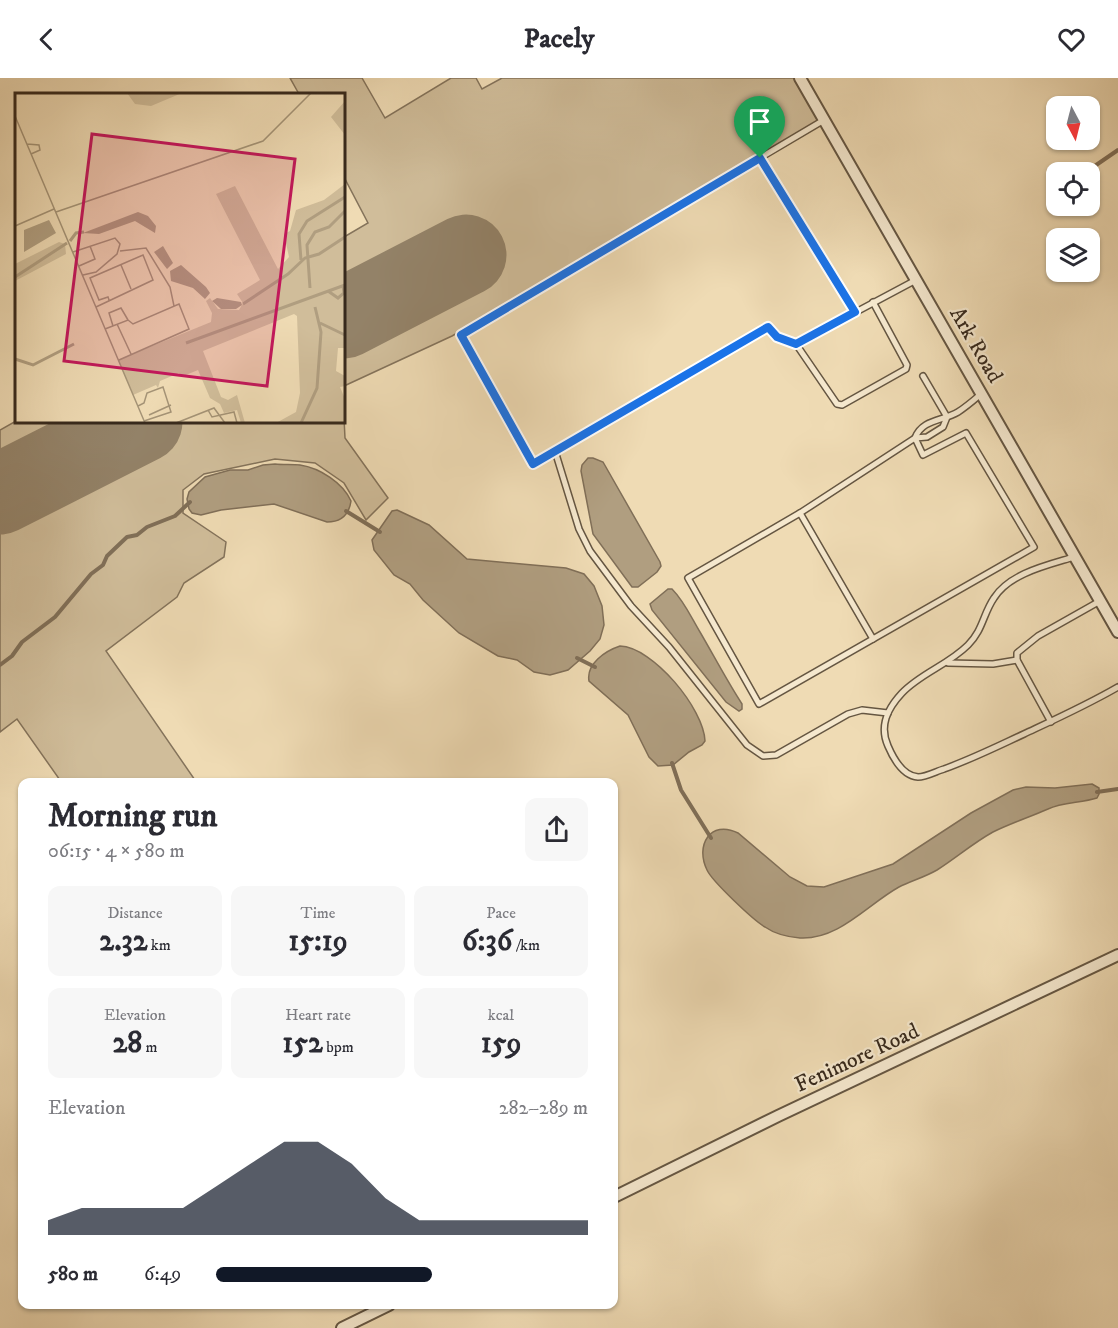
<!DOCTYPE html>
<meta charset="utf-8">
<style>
body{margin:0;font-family:"IM FELL DW Pica",serif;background:#f7f7f7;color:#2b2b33;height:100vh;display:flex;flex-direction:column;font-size:22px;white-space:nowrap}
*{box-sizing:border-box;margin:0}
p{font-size:20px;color:#7c7c81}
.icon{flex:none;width:33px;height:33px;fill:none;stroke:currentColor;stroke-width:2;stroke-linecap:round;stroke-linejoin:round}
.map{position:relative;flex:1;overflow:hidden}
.drawer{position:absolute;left:18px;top:700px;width:600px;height:531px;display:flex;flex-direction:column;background:#fff;border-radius:12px;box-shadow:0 2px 4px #0004}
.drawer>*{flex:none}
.needle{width:39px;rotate:173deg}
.buttons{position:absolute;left:1046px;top:18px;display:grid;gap:12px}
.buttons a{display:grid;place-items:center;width:54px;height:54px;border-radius:12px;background:#fff;box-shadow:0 2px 4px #0004;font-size:30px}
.pin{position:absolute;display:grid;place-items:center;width:51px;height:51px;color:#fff;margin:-62px -26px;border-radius:50% 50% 50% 0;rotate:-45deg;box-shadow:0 0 6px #0007}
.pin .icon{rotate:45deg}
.round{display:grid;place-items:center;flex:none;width:63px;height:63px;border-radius:12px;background:#f7f7f7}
.overview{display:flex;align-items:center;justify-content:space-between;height:102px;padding:0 30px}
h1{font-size:33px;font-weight:700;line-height:45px}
.metrics{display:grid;grid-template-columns:repeat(3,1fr);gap:9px;height:102px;padding:6px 30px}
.metrics div{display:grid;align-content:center;border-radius:12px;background:#f7f7f7;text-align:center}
.metrics b{font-size:30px;font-weight:700}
.metrics small{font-size:16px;font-weight:400}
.metrics p{font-size:16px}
.chart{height:168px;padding:12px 30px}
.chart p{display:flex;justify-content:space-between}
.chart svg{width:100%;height:108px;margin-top:6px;fill:#111827;opacity:.7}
ul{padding:0 30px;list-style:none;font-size:20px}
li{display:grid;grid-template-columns:96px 72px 1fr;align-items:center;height:45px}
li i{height:15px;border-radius:8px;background:#111827}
header{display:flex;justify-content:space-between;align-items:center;height:78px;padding:0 30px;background:#fff;font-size:27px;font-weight:700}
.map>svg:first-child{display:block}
</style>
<header><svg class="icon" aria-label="back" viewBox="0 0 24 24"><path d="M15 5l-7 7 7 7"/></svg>Pacely<svg class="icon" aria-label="heart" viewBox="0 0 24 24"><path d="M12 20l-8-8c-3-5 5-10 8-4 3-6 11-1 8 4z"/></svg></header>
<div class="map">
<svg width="1118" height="1250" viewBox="0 0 1118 1250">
<rect width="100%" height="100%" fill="#efdbb4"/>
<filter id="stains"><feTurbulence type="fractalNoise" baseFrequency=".00333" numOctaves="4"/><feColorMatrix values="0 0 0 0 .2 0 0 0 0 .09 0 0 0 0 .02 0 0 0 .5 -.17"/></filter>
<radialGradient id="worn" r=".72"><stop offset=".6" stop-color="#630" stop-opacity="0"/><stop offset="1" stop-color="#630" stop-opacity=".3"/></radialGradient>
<g fill="#d0bd9a" stroke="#84735b" stroke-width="1.5">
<path d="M290 0H362L385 40 451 0H476L482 11 502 0H800L825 44 452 258 344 308V159L368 145 344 99V16H299Z"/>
<path d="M344 340 345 360 388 420 366 442 344 405 315 385 275 381 204 396 183 412V435L226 464 224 479 184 505 177 519 106 573 197 705H62L17 641 0 654V352L16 343 344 344Z"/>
</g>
<g fill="#b09e80" stroke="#806f58" stroke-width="1.5">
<path d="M588 380H593L603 384 660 484 661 488 657 494 638 509H632L593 456 581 393 582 387Z"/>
<path d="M275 386C284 387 292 386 300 387 320 390 343 405 351 423 349 437 341 444 327 444L274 426 221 432 201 437 192 435 189 431 187 421 189 414 205 399 230 392H248L263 387Z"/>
<path d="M397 432 429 447 467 481 566 490 584 496 594 508 602 528 604 547 600 561 590 573 568 592 550 597 534 594 517 582 498 578 459 555 423 522 410 506 394 497 374 472 372 462 392 433Z"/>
<path d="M668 511H672C684 523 691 539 700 554 714 578 727 603 742 626V631L739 633 726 624 652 532 650 526Z"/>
<path d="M620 568C653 569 704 631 705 663L702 667 689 674 673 687 658 688 649 679 628 637 589 603C586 586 605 573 620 568Z"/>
<path d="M1092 706 1099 710V716L1097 720C1081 725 1062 724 1048 731 1030 739 1011 745 993 754 973 765 956 780 937 792 925 799 911 803 899 809 868 826 839 862 800 860 788 859 775 856 765 849 753 842 712 803 707 792 695 768 710 741 738 755L790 799 807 808 824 809 893 786 971 735 1013 712 1026 709 1055 710Z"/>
</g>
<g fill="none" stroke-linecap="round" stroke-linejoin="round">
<g stroke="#806f58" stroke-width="4">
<path d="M1086 94 1118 72"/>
<path d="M346 433 380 454"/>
<path d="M577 580 595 589"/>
<path d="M0 587 12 578 22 564 55 539 91 496 103 487 107 478 127 459 137 457 147 449 175 438 190 424"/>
<path d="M672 685 681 712 711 760"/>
<path d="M1097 714 1118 711"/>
</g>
<g stroke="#938268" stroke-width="81">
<path d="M344 240 466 177"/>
<path d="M0 416 142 344"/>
</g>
<defs>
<g id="service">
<path d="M824 42 461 257 533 386 768 249 777 259 796 266 916 202"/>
<path d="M760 80 855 234"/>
<path d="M796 266 837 326 842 327 906 291 907 287 873 224"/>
<path d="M915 360 923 377 966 355 1034 469 759 626 688 500 800 435 915 360 927 359 943 349 947 339 923 298"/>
<path d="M915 360C922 341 943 343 958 334 966 329 974 322 981 316"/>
<path d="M555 373 579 451 590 473 631 528 669 569 747 667 763 678 776 677 848 636 862 632 888 635"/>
<path d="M800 435 873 561"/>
<path d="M1074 479C1048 487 1010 495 994 520 983 536 983 552 968 567 948 587 921 595 902 615 887 631 879 648 888 668 894 682 903 698 918 699 926 699 937 693 944 691 972 681 998 668 1024 656 1056 641 1087 627 1118 609"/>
<path d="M948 585 993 586 1017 582"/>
<path d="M1051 644 1017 582V575L1038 558 1100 523"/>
</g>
<g id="minor">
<path d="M800 0 1118 554"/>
<path d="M614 1119 778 1038 1118 877"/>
<path d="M342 1250 389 1227"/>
</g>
</defs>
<use href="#service" stroke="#655642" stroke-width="8"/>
<use href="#minor" stroke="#655642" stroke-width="14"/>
<use href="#service" stroke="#f5e8ce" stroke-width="5"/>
<use href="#minor" stroke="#f5e8ce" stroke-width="10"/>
</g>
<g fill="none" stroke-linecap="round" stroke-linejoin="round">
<defs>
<path id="route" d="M760 80 855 234 796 266 777 259 768 249 533 386 461 257Z"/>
</defs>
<use href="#route" stroke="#fff" stroke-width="12"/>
<use href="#route" stroke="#1a73e8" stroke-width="8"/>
</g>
<g text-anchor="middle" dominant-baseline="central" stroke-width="4.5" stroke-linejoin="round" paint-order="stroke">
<g font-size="22" fill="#37291c" stroke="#f5e8ce">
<text transform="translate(976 267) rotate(60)">Ark Road</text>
<text transform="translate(857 980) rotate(-25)">Fenimore Road</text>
</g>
</g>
<g transform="translate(15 15)">
<rect width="330" height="330" fill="#efdbb4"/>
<path d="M112 0H167L136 13 120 11ZM330 8V42L316 24ZM330 91V255H323L321 278 330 283V293L325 294 330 306V330H261L281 319 285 300 282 223 279 221 188 258 206 304 213 307 222 302 230 330H226L222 317 209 320 205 311 195 305 183 277 166 284 164 280 145 288 143 295 141 292 118 302 103 267 196 229 197 220 191 208 195 205 203 216 224 217 228 210 222 201 245 187 201 101 220 93 263 176 274 164 269 141 275 138 281 117 309 107ZM44 149 50 151 51 161 0 188V171Z" fill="#d0bd9a"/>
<path d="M123 119 133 123 141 133 140 140 120 128 84 141 68 140ZM34 127 41 140 9 159V137ZM148 153 158 170 152 176 139 159ZM166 172 191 194 195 200 190 206 178 195 156 188 155 178ZM202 205 226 209 227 212 221 216H206L197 208Z" fill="#b09e80"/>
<path fill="none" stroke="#b09e80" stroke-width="3" d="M55 148 61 140 69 139M286 167 284 141 292 128 330 104M0 184 52 150M295 195 292 152 300 139 314 134 330 118M313 198 323 205 329 200 328 193M228 211 273 181 290 165 304 161 330 144M305 230 330 242M171 250 330 192M0 266 18 272 59 251M286 330 302 295 306 239 300 214"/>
<path fill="none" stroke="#a59477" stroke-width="1.5" d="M0 23 130 330M12 51 24 52 25 57 16 61M41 119 248 48 296 0M0 133 39 116M105 158 131 155 155 194 159 213M58 159 100 145 105 151 102 161 81 179 68 182M106 172 116 196M64 173 80 166 75 153M81 214 138 187 128 162 75 185 84 207 93 204 94 207M102 231 116 261M98 233 94 220 106 215 113 227M90 236 113 227 118 231 164 211 174 236 104 267M123 313 129 310 132 300 148 294 156 319 129 328M193 317 197 324 219 319 222 330M134 322 156 312M161 330 199 315 210 330"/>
<path fill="#c2185b" fill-opacity="0.15" stroke="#c2185b" stroke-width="3" d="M77 41 280 66 252 293 49 268Z"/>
<rect width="330" height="330" fill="none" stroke="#37291c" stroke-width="3"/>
</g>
<rect width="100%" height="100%" filter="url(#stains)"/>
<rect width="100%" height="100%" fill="url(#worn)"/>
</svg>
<div class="buttons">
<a><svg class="needle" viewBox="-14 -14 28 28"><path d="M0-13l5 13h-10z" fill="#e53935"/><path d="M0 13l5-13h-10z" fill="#7c7c81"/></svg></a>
<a><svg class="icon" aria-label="locate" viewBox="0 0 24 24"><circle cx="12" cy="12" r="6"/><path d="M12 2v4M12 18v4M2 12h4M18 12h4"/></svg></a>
<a><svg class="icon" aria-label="layers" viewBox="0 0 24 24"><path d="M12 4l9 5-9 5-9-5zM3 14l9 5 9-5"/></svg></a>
</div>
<div class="pin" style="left:760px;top:80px;background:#1e9e55"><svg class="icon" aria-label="arrive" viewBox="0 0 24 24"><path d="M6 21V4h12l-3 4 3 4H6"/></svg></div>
<section class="drawer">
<div class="overview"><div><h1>Morning run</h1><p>06:15 · 4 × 580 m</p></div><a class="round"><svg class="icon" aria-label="share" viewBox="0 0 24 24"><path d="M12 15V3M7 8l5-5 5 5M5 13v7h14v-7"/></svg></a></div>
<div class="metrics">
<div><p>Distance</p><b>2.32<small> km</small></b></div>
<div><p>Time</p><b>15:19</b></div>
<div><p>Pace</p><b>6:36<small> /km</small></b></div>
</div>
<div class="metrics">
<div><p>Elevation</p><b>28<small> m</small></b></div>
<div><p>Heart rate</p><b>152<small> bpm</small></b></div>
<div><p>kcal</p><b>159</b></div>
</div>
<div class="chart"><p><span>Elevation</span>282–289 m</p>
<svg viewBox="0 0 160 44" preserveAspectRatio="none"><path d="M0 44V38L10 33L20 33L30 33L40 33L50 24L60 15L70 6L80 6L90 15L100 29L110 38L120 38L130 38L140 38L150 38L160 38V44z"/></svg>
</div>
<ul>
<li><b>580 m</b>6:49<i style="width:58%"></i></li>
</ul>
</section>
</div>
